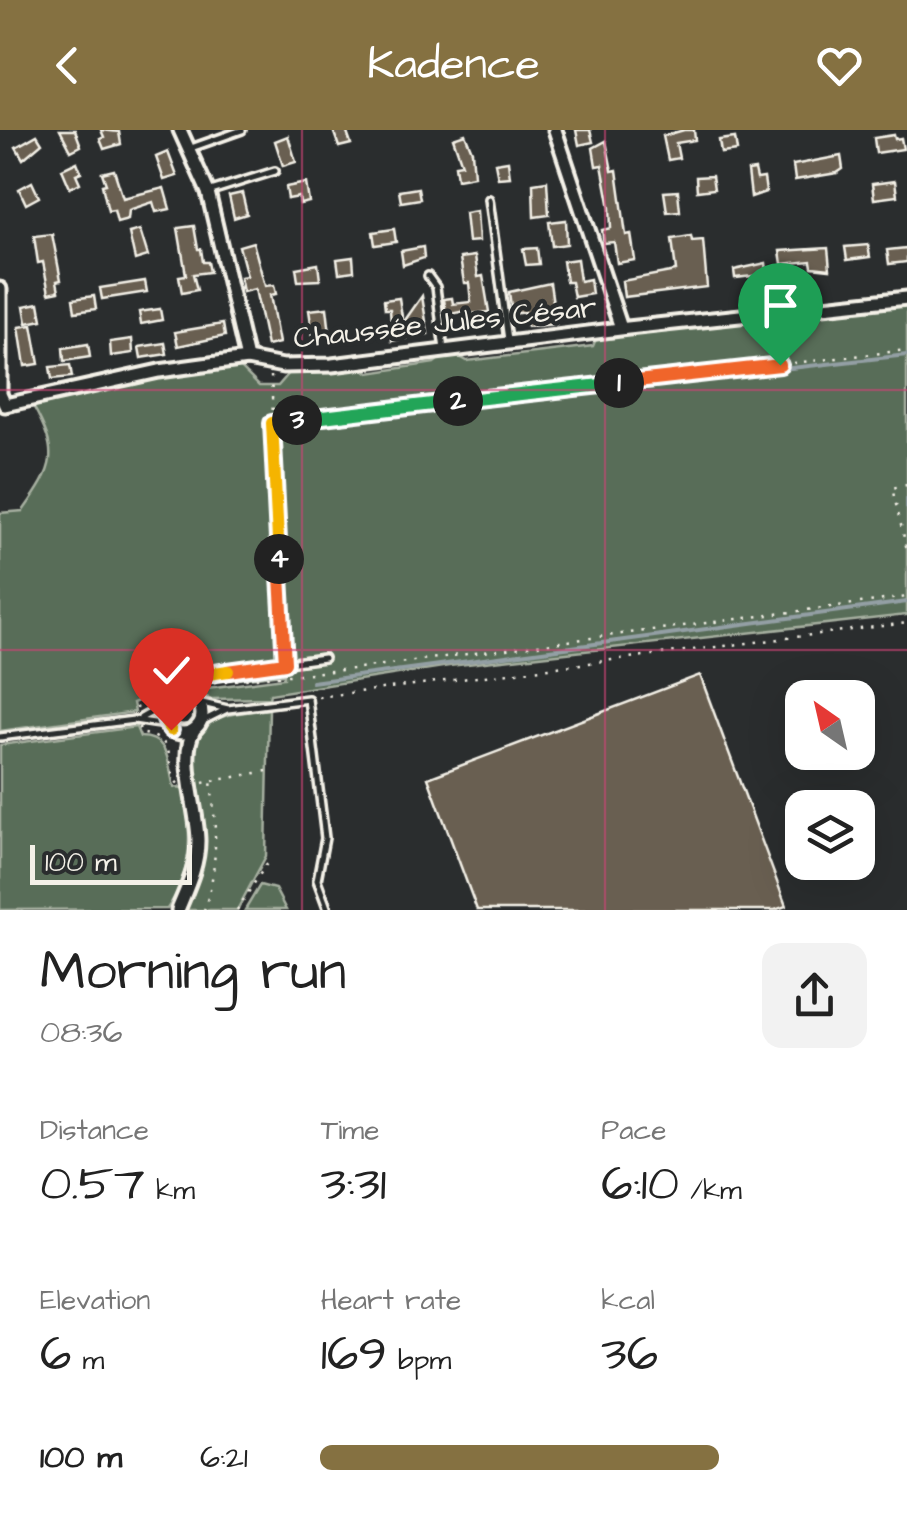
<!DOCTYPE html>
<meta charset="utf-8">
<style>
body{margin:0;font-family:"Architects Daughter",sans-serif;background:#f2f2f2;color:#222;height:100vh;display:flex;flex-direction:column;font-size:38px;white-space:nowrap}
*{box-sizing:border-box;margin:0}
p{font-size:32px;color:#767676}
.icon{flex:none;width:55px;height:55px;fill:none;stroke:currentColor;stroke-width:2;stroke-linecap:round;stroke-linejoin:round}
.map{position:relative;height:780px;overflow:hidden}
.side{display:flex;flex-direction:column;background:#fff;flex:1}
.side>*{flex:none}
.needle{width:65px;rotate:326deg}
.buttons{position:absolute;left:785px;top:550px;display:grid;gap:20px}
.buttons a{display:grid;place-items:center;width:90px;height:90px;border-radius:20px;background:#fff;box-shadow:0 10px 40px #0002;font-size:50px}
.scale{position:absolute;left:30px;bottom:25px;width:162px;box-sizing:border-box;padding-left:10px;border:5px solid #f4f1e8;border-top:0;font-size:28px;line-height:35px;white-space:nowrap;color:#f4f1e8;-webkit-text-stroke:8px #2a2d2e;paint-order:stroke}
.pin{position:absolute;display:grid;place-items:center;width:85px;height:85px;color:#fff;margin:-102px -42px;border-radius:50% 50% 50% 0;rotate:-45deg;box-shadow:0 0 10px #0007}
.pin .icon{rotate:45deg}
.km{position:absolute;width:50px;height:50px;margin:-25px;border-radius:50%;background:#222;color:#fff;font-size:28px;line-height:50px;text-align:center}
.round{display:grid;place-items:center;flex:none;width:105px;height:105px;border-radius:20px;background:#f2f2f2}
.overview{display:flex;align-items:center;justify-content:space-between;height:170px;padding:0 40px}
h1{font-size:55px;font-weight:600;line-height:75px}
.stats{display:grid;grid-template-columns:repeat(3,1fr);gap:15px;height:170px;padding:10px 40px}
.stats div{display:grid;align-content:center}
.stats b{font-size:50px;font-weight:600}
.stats small{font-size:28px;font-weight:400}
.stats p{font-size:28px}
ul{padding:0 40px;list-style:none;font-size:32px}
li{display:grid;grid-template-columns:160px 120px 1fr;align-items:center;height:75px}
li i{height:25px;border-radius:12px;background:#857141}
header{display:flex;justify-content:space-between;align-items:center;height:130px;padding:0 40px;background:#857141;color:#fff;font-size:45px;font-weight:600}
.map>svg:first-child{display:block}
</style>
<header><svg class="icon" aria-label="back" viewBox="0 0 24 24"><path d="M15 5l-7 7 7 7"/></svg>Kadence<svg class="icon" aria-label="heart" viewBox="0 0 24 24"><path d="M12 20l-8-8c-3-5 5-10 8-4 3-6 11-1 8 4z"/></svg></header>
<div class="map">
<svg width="907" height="780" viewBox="0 0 907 780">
<rect width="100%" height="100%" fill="#2a2d2e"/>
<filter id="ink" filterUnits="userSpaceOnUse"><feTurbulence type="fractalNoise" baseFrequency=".01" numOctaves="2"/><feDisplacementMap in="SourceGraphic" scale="20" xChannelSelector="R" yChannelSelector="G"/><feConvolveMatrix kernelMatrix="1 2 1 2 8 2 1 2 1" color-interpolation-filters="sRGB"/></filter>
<g filter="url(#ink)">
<g fill="#586d58" stroke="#a6afa0" stroke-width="2.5">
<path d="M907 174V485L449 536 270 564 269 568 211 569 192 561 193 557 207 558 284 548V544L208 552 188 549 327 531 326 523 179 544 175 548 165 550 152 565 133 573 135 582 0 601V383L23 381C55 336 60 324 32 274L155 246 238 235 259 256H278L292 240 360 237 369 243 434 233C445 224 455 223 467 231L593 216 596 209Z"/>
<path d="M269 579 266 726 237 780H186C196 756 204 732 204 705 205 673 179 618 209 594 224 582 250 582 269 579Z"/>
<path d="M136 597 140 607C171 607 167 634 174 657L185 658C191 703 194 740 167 779L0 780V615Z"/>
<path d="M260 755 275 759 286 780H245Z"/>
</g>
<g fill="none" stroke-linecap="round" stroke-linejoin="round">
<g stroke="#939fa4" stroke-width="4">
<path d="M321 291 907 225"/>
<path d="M907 369V378"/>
<path d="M312 552 907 472"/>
</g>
</g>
<g fill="#695f51" stroke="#f4f1e8" stroke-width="2.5">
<path d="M60 0H75L81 16 71 21Z"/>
<path d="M101 0 119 2 121 14 104 19 100 9 104 7Z"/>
<path d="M333 0H346L351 14 339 17Z"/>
<path d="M576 0H590L593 12 579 15Z"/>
<path d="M684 0H694L695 10 676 13 679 28 668 30 663 6Z"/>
<path d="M465 4 472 21 474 46 457 49 455 35 462 34 453 8Z"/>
<path d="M37 5 42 13 23 29 16 17Z"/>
<path d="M894 5 895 9 901 8 903 19 876 23 874 8Z"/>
<path d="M288 6 296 32 283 36 275 11Z"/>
<path d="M735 8 737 21 721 23 719 10Z"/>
<path d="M606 11 612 41 617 40 626 105 631 104 635 130 617 133 614 112 604 113 602 100 611 98 610 78 602 35 596 36 593 18Z"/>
<path d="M168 22 177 46 164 50 156 27Z"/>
<path d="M841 26 843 39 837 43 795 50 793 35Z"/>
<path d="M508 31 510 47 498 48 495 33Z"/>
<path d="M77 32 81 42 76 44 80 53 70 58 62 39Z"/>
<path d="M114 40 123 68 164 58 170 79 156 82 153 72 129 80 128 89 117 92 114 80 108 81 102 55 106 54 102 43Z"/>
<path d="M755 40 757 49 764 48 766 62 751 67 748 41Z"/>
<path d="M712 46 714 59 697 61 696 47Z"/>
<path d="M547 51 549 85 534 87 533 53Z"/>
<path d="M895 51 897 66 874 69 872 54Z"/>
<path d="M32 52 39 67 26 74 19 59Z"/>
<path d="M306 53 309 72 300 74 299 67 288 69 286 57Z"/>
<path d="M418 58 420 69 401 72 399 61Z"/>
<path d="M678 61 680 81 667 82 664 62Z"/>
<path d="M242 63 247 84 234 88 229 66Z"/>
<path d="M477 81 479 111 468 112 465 83Z"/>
<path d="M566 90 567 114 552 116 549 92Z"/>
<path d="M194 96 198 119H201L203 132H208L210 142 193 144 197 160 182 163 179 146 186 145 178 98Z"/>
<path d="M394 99 396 112 375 115 373 102Z"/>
<path d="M140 100 148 126 135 130 129 103Z"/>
<path d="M52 104 61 150 57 151 59 161 49 163 43 132 38 133 34 106Z"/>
<path d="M691 106 692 111 703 110 707 157 624 167 622 151 676 141 672 109Z"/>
<path d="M253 112 265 156 274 155 276 164 270 165 279 213 267 216 255 159 243 162 240 147 247 146 239 116Z"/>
<path d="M868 115 870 127 847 130 845 117Z"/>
<path d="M423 117 424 128 403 135 401 121Z"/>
<path d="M537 118 539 134 526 135 523 119Z"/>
<path d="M828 118 830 139 812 137 811 131 782 134 780 121Z"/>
<path d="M907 118V132L889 134 887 120Z"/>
<path d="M475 126 478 147 483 146 489 182 471 184 470 180 446 185 444 169 452 168 453 174 471 172 469 153H464L460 128Z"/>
<path d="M353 127 354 141 339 143 337 129Z"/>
<path d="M577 129 580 151 590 149 592 164 574 167 571 152H566L563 131Z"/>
<path d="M766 133 767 141 761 142 762 145 735 148 734 140Z"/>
<path d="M318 134 320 150 298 151 296 138Z"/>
<path d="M145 151 147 162 102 169 100 158Z"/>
<path d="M550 153 556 194 527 197 525 182 512 184 509 162Z"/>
<path d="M94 166 96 179 75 182 73 169Z"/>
<path d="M422 166 428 204 392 211 390 179H385L384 170 399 168 403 193Z"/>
<path d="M39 173 42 190 27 193 24 176Z"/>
<path d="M327 178 330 204 313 206 309 180Z"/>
<path d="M160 179 162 190 141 194 139 182Z"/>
<path d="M223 194 225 206 178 216 175 202Z"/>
<path d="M32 195 39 234 25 236 19 197Z"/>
<path d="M132 209 133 223 111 226 110 212Z"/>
<path d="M165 213 167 224 141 228 139 217Z"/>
<path d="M88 214 90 227 64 231 63 218Z"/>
<path d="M70 235 72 247 52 249 50 237Z"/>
<path d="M700 545 786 776 775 780H477L428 648Z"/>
</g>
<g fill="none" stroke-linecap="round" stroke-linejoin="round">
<defs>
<g id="lane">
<path d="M191 18 242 0"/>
<path d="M211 61 275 41"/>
<path d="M489 69 508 210"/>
<path d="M428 146 436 157 444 220"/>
<path d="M179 565 180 551 184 547 324 528"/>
<path d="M198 572 228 579 308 569 325 708 317 750 328 780"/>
<path d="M141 588 166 574"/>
<path d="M201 592 225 580"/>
<path d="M0 607 134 590 167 595"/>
</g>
<g id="street">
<path d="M180 0 208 62 247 229"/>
<path d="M555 0 621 198"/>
<path d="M0 159V264L5 275 159 241 247 229 283 236 332 235 628 198 907 168"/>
<circle cx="183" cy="584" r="19"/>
<path d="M178 780C187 758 198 736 198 711 198 679 178 628 194 600"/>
</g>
</defs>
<use href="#lane" stroke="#f4f1e8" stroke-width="12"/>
<use href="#street" stroke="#f4f1e8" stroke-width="19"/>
<g stroke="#f4f1e8" stroke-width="2.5" stroke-dasharray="2.5 8" stroke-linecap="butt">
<path d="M271 246 285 528"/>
<path d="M272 293 907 220"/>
<path d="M907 355 892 358 907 420"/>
<path d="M193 554 352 539 907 467"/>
<path d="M318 567 907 493"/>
<path d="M137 579 138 573 156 565 170 551"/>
<path d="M139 597 140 603C185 611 159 635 180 656"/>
<path d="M213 651 267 641"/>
<path d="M203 653 211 651C216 696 219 737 204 780"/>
<path d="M237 780 271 727"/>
</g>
<use href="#lane" stroke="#2a2d2e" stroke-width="5"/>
<use href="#street" stroke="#2a2d2e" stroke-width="11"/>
</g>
</g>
<g fill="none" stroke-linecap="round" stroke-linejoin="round" filter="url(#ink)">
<defs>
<path id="split-1" d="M619 253 780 235"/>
<path id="split-2" d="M458 271 619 253"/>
<path id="split-3" d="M297 290 458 271"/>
<path id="split-4" d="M279 429 272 293 297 290"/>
<path id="split-5" d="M228 541 285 533 279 429"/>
<path id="split-6" d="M171 600C159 586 163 572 179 565L182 548 228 541"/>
</defs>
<use href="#split-1" stroke="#fff" stroke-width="20"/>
<use href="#split-2" stroke="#fff" stroke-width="20"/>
<use href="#split-3" stroke="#fff" stroke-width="20"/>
<use href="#split-4" stroke="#fff" stroke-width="20"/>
<use href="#split-5" stroke="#fff" stroke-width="20"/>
<use href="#split-6" stroke="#fff" stroke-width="20"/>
<use href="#split-1" stroke="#f0652b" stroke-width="12"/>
<use href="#split-2" stroke="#22a559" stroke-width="12"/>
<use href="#split-3" stroke="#22a559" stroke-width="12"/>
<use href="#split-4" stroke="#f5b400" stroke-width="12"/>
<use href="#split-5" stroke="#f0652b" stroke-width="12"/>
<use href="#split-6" stroke="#f5b400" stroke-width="12"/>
</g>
<path fill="none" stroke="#cc4377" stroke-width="2.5" stroke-opacity="0.55" d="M302 0V780M605 0V780M0 260H907M0 520H907"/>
<g text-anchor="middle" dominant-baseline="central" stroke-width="9" stroke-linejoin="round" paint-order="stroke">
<g font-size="30" fill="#f4f1e8" stroke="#2a2d2e">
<text transform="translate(445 193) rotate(-6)">Chaussée Jules César</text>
</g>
</g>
</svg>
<div class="buttons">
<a><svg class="needle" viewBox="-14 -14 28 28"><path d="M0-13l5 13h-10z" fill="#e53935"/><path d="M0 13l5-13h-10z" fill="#767676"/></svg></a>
<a><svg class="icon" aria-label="layers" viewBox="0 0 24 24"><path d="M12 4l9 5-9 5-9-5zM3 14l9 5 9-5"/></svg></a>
</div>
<div class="scale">100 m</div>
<div class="pin" style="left:780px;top:235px;background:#1e9e55"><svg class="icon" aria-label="arrive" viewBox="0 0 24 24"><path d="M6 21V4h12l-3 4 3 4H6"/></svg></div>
<div class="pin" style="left:171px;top:600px;background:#d93025"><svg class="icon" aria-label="check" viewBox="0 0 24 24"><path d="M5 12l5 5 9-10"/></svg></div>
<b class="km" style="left:619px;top:253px">1</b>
<b class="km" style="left:458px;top:271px">2</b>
<b class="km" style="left:297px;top:290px">3</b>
<b class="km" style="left:279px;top:429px">4</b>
</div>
<section class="side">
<div class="overview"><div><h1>Morning run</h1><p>08:36</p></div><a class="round"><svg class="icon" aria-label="share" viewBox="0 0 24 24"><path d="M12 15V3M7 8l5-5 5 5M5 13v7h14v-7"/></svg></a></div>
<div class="stats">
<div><p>Distance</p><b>0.57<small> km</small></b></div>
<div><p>Time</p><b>3:31</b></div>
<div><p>Pace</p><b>6:10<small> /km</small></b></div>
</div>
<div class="stats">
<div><p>Elevation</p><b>6<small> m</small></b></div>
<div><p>Heart rate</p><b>169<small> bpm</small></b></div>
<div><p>kcal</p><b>36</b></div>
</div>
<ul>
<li><b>100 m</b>6:21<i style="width:73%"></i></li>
</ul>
</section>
